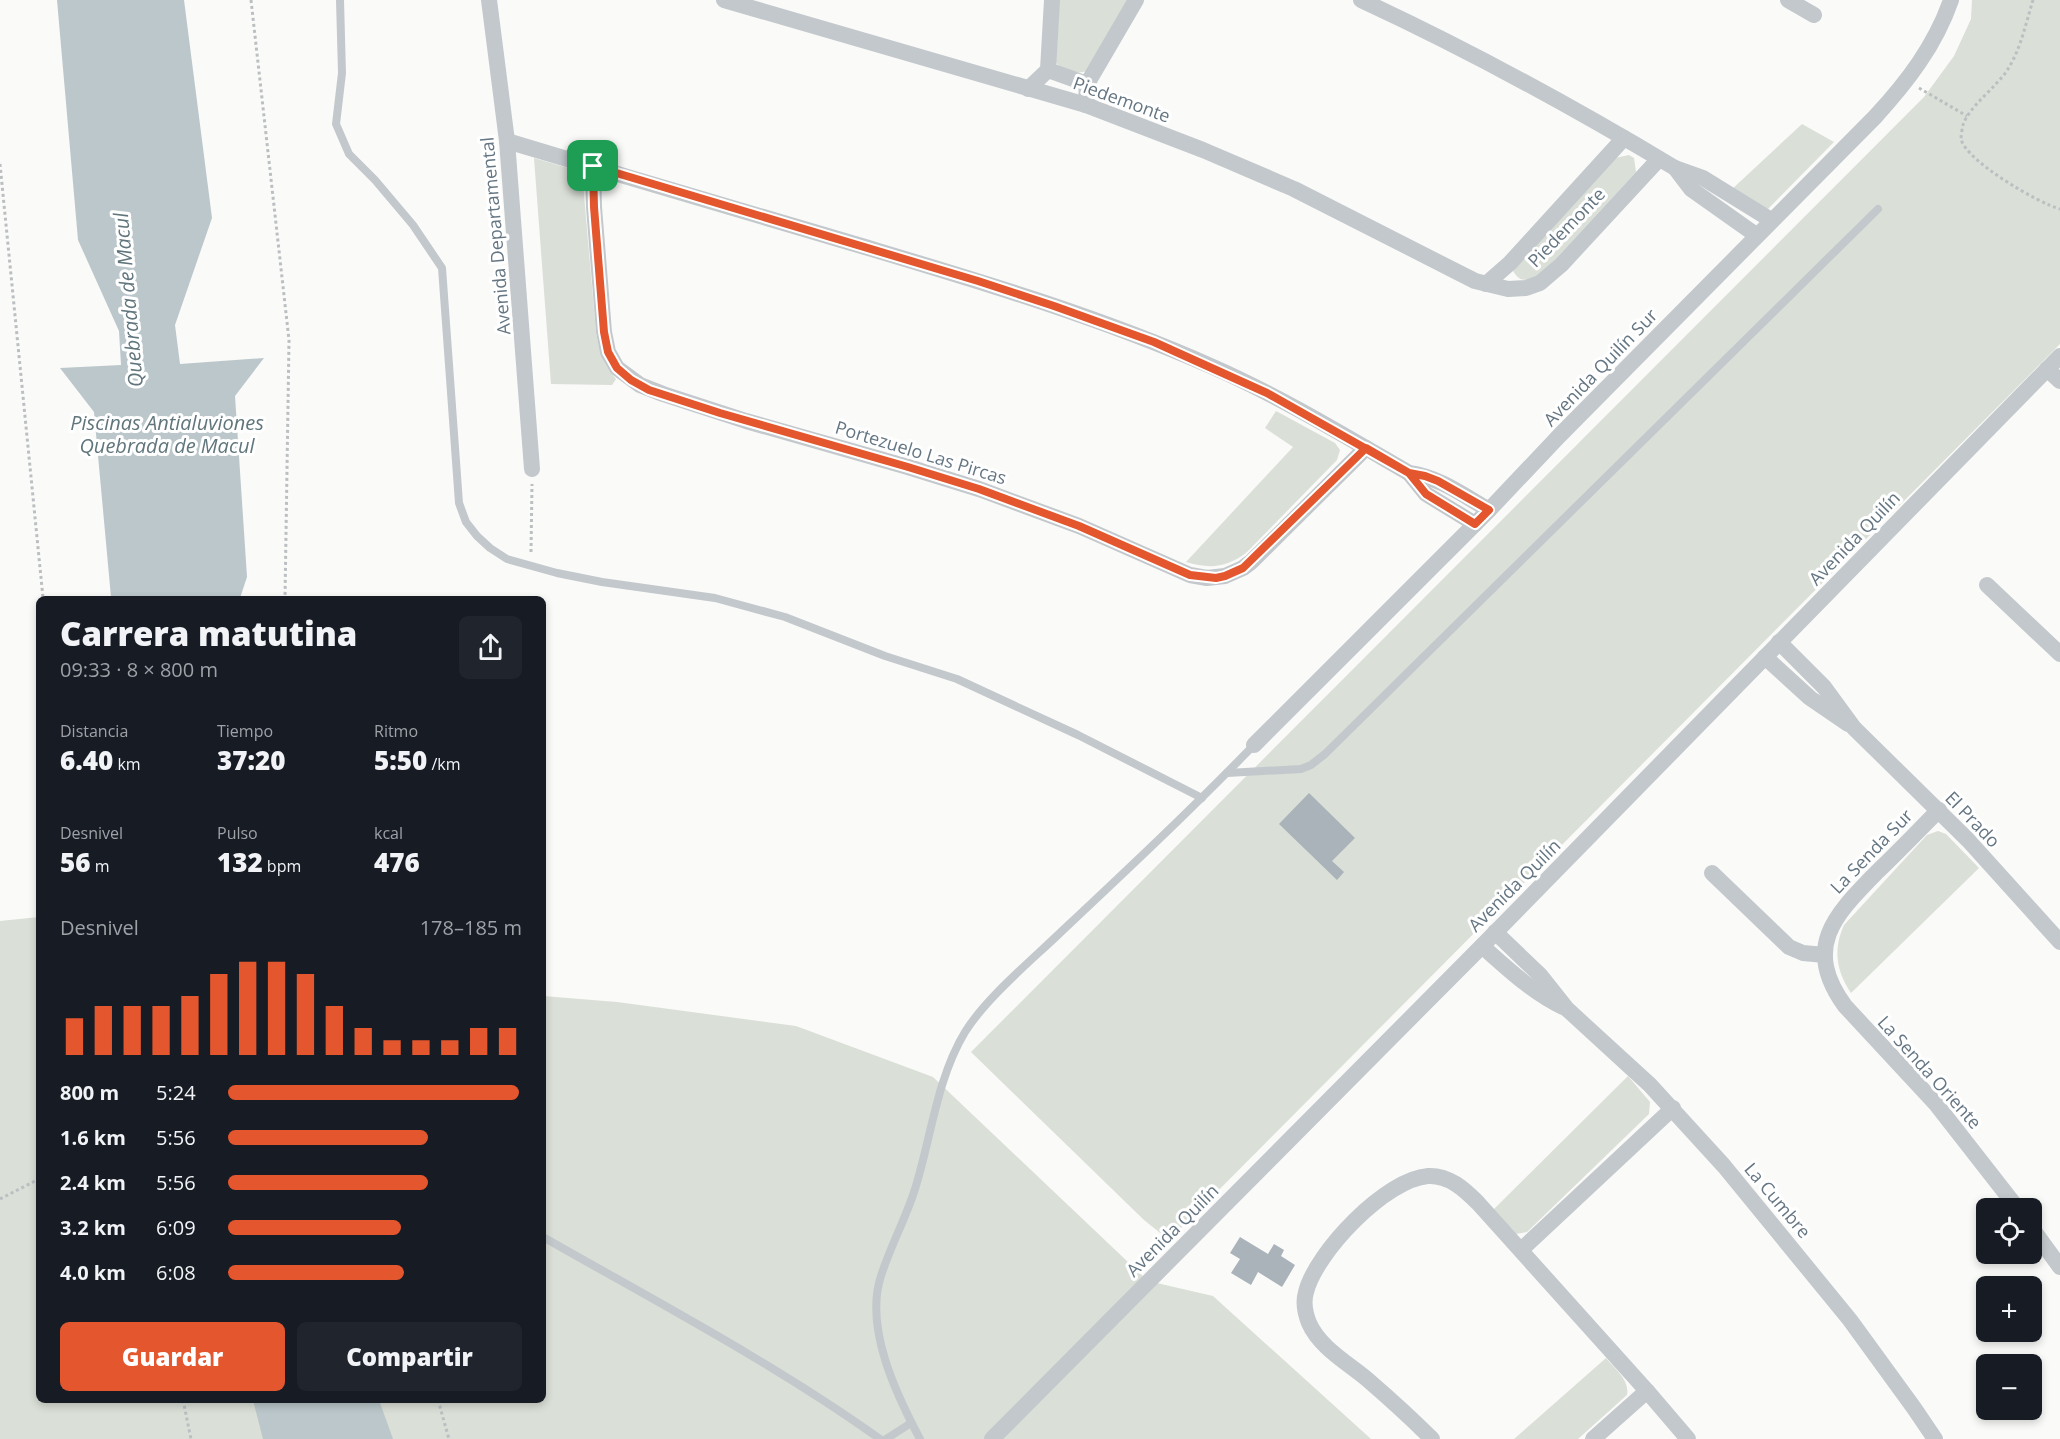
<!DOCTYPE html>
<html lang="es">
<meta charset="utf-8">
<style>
body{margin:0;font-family:"Open Sans",sans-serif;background:#20242c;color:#f1f3f6;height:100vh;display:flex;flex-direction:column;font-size:22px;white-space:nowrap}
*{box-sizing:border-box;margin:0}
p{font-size:20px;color:#9ea1a6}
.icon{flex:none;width:33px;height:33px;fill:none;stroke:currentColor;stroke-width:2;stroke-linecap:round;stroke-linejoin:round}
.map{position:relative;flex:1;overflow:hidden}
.details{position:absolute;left:36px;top:596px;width:510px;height:807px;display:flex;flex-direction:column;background:#171b24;border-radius:9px;box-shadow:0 3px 9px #0003}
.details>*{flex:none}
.controls{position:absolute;left:1976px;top:1198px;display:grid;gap:12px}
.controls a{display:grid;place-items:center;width:66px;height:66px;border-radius:9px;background:#171b24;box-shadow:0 3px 9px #0003;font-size:30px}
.pin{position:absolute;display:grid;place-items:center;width:51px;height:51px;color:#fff;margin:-26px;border-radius:12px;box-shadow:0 3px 9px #0006}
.round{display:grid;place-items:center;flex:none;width:63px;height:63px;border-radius:9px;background:#20242c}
.summary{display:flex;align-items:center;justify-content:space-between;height:102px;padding:0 24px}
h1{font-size:33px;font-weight:800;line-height:45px}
.stats{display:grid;grid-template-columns:repeat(3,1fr);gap:9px;height:102px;padding:6px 24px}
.stats div{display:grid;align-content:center}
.stats b{font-size:26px;font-weight:800}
.stats small{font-size:16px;font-weight:400}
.stats p{font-size:16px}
.chart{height:168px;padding:12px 24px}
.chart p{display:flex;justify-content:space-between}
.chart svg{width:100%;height:108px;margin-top:6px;stroke:#e4572e;stroke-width:6}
.button{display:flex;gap:12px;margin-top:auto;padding:12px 24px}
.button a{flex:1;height:69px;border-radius:9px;background:#e4572e;color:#fff;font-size:24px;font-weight:800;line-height:69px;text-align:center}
.button a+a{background:#20242c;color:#f1f3f6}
ul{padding:0 24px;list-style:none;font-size:20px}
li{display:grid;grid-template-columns:96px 72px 1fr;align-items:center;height:45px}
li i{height:15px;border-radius:8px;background:#e4572e}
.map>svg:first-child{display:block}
</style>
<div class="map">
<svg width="2060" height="1439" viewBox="0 0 2060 1439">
<rect width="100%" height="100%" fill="#fafaf8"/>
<g fill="#dadfd7">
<path d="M1058 0H1130L1086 71C1077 75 1063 70 1056 63Z"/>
<path d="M1972 0H2060V344L1169 1240 1144 1220 971 1052 1924 97 1954 56 1971 19Z"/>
<path d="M1802 124 1834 142 1764 213 1730 191Z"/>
<path d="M1629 155 1634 158 1636 172 1538 278C1526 280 1520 283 1513 271L1615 158Z"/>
<path d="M534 158 575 170 583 183 596 333C599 350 604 366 616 379L612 385 551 384Z"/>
<path d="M1276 411 1335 443 1340 450 1337 460 1247 552C1227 568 1209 569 1186 562L1293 447 1265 428Z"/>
<path d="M1938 831 1946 834 1979 868 1851 993C1836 971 1833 949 1844 925L1927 835Z"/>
<path d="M39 917V1400H543V996L617 1002 796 1026 933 1077 1148 1281 1213 1296 1371 1439H0V921Z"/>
<path d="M1628 1076 1650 1102 1649 1114 1527 1232 1516 1234 1492 1211Z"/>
<path d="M1606 1358C1615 1369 1630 1380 1627 1395L1578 1439H1514Z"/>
</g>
<g fill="#bbc7cb">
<path d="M57 0H184L212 218 175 325 180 364 264 358 235 396 247 577 240 598 111 597 94 412 60 368 121 365 119 331 78 240Z"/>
<path d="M253 1400H379L393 1439H263Z"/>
</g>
<g fill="#aab3b9">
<path d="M1309 793 1355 838 1332 861 1344 872 1337 880 1279 824Z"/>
<path d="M1240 1237 1268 1254 1274 1244 1284 1250 1281 1256 1295 1265 1282 1287 1258 1272 1251 1285 1231 1273 1240 1259 1230 1253Z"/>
</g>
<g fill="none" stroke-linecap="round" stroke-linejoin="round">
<g stroke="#bbbfc2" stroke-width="3" stroke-dasharray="3 3" stroke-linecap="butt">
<path d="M251 0 289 340 285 598"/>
<path d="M2033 0C2026 23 2021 48 2008 69 1997 87 1969 106 1963 125 1962 129 1961 136 1961 139 1966 161 2038 203 2060 209"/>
<path d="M1919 88 1967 116"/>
<path d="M0 164 43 598"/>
<path d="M531 552 532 484"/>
<path d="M0 1199 39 1179"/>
<path d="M183 1400 191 1439"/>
<path d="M438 1400 449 1439"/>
</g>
<g stroke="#c3c8cc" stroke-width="8">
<path d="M340 0 342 73 336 124 349 154 375 180 413 225 442 268 459 503 466 522 477 536 490 548 507 559 557 573 602 582 715 598 785 617 885 656 957 679 1078 735 1202 798"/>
<path d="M1227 773 1301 769 1311 765 1325 754 1878 209"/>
<path d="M543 1237C657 1302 773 1363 880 1439"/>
<path d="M886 1439 911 1423"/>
<path d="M920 1439C896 1394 864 1327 881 1276 890 1247 905 1220 914 1192 931 1140 936 1080 965 1032 987 997 1032 960 1062 931 1127 870 1192 809 1254 745"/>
</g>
<g stroke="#c3c8cc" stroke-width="16">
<path d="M489 0 507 141 532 469"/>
<path d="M724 0 1086 105 1203 150 1294 189 1475 281 1508 289 1526 288 1540 283 1561 265 1659 159"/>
<path d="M1361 0C1469 50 1573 107 1675 168L1703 178 1771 220"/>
<path d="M1788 0 1814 15"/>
<path d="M1048 70 1087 84"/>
<path d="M1028 89 1048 70 1052 0"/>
<path d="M1086 105 1087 84 1136 0"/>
<path d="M507 141C626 177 745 212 865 247 982 282 1100 317 1213 367 1281 397 1345 436 1409 473 1439 477 1463 495 1489 510"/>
<path d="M593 167 594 207 604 332 608 352 617 368 640 385 663 394 746 421 908 467 979 489 1079 526 1190 575 1207 578 1225 576 1243 568 1251 562 1366 448"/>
<path d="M1675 168 1691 189 1756 235"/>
<path d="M1486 284 1510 263 1624 138"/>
<path d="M2047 369 2060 381"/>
<path d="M1409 473 1426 494 1475 524"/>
<path d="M1987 585 2060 654"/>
<path d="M1779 642 1824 687 1854 728 1968 840 2060 942"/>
<path d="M1765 657 1810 698 1848 724"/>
<path d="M1254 745 1489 510 1560 435 1875 117C1907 82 1935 46 1951 0"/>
<path d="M1939 810C1918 831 1898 852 1877 872 1835 915 1802 947 1845 1006L1936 1104 2018 1209"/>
<path d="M1712 873 1789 947 1803 953 1825 955"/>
<path d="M1495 932 1540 975 1567 1009 1650 1085 1724 1166 1850 1320 1914 1408 1935 1439"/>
<path d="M1482 946C1508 969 1532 992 1563 1007"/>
<path d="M2031 1227 2060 1267"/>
<path d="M1521 1250 1673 1108"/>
<path d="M992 1439 1482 946 2060 356"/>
<path d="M1432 1439C1411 1418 1390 1399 1368 1380 1348 1363 1320 1348 1309 1323 1305 1313 1303 1302 1306 1292 1316 1252 1386 1179 1428 1176 1449 1175 1464 1189 1478 1203L1647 1391 1688 1439"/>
<path d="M1593 1439 1647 1391"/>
</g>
</g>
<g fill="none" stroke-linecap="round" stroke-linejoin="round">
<defs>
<path id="route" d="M593 166 594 207 604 332 608 352 617 368 631 380 649 390 720 413 908 467 979 489 1079 526 1190 575 1216 578 1225 576 1243 568 1366 448 1409 473 1426 494 1475 524 1489 510 1438 481 1425 476 1409 473 1267 393 1154 342 1054 306 978 281 593 166"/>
</defs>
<use href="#route" stroke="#fff" stroke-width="12"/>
<use href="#route" stroke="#e4572e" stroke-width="8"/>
</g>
<g text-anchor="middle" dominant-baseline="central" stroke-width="6" stroke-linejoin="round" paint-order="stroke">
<g font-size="18" fill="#657683" stroke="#fff">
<text transform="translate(1122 99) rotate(20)">Piedemonte</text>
<text transform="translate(1566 227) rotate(-46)">Piedemonte</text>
<text transform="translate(495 236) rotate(-95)">Avenida Departamental</text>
<text transform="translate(1600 367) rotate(-46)">Avenida Quilín Sur</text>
<text transform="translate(921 452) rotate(17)">Portezuelo Las Pircas</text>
<text transform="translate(1854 538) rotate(-46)">Avenida Quilín</text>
<text transform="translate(1973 819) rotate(46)">El Prado</text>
<text transform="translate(1871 851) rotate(-46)">La Senda Sur</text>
<text transform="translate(1514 885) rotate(-45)">Avenida Quilín</text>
<text transform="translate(1930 1072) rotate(48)">La Senda Oriente</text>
<text transform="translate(1778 1200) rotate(50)">La Cumbre</text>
<text transform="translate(1172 1230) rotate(-45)">Avenida Quilín</text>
</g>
<g font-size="20" font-style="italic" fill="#60757c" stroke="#fff">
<text transform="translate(128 300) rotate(-95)">Quebrada de Macul</text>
<text x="167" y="422">Piscinas Antialuviones<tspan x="167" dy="23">Quebrada de Macul</tspan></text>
</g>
</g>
</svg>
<div class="controls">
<a><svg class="icon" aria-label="locate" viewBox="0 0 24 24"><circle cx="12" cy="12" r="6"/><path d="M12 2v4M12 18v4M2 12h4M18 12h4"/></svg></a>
<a>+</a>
<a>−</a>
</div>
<div class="pin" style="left:593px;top:166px;background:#1e9e55"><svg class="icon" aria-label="arrive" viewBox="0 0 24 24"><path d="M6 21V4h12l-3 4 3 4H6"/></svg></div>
<section class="details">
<div class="summary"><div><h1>Carrera matutina</h1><p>09:33 · 8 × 800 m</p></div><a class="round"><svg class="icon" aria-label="share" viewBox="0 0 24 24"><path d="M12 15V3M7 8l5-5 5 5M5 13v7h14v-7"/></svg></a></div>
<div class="stats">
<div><p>Distancia</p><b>6.40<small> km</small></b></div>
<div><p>Tiempo</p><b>37:20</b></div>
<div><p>Ritmo</p><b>5:50<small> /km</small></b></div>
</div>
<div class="stats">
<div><p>Desnivel</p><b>56<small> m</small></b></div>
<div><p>Pulso</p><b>132<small> bpm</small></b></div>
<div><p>kcal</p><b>476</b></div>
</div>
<div class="chart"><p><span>Desnivel</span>178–185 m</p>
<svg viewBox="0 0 160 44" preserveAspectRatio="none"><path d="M5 44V29M15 44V24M25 44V24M35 44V24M45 44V20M55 44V11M65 44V6M75 44V6M85 44V11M95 44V24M105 44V33M115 44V38M125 44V38M135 44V38M145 44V33M155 44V33"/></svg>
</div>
<ul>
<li><b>800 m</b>5:24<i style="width:99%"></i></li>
<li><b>1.6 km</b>5:56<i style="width:68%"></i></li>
<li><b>2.4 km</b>5:56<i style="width:68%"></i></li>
<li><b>3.2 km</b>6:09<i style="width:59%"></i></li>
<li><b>4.0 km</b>6:08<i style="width:60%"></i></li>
</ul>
<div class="button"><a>Guardar</a><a>Compartir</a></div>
</section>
</div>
